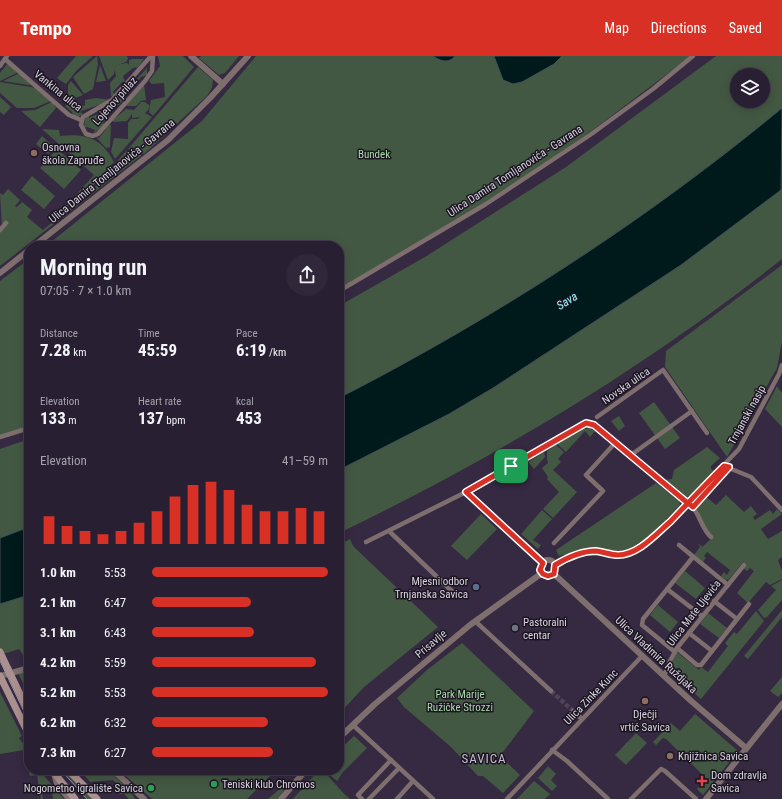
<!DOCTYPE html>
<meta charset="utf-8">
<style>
body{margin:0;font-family:"Roboto Condensed",sans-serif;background:#30273a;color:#f1f3f6;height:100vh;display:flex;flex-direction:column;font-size:15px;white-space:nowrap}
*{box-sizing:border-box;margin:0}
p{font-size:13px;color:#a5a2ac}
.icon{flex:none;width:22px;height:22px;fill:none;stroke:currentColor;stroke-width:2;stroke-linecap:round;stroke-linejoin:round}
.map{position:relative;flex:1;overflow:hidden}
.drawer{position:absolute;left:24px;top:185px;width:320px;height:534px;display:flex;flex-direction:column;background:#281f32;border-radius:16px;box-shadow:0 2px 10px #0003,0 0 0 1px #443d4d}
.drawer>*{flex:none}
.buttons{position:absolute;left:730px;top:12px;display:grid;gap:8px}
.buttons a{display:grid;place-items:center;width:40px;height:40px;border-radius:50%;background:#281f32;box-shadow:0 2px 10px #0003,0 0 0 1px #443d4d;font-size:20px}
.pin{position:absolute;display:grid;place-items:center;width:34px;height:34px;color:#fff;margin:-17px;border-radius:8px;box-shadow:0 2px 6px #0006}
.round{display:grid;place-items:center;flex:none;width:42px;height:42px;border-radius:21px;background:#30273a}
.headline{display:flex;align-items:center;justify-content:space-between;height:68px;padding:0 16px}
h1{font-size:22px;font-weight:700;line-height:30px}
.metrics{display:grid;grid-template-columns:repeat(3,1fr);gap:6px;height:68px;padding:4px 16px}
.metrics div{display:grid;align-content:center}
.metrics b{font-size:17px;font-weight:700}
.metrics small{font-size:11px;font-weight:400}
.metrics p{font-size:11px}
.chart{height:112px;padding:8px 16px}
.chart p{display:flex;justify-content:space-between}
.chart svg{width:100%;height:72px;margin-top:4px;stroke:#d93025;stroke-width:6}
ul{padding:0 16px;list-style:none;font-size:13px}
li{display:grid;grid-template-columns:64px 48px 1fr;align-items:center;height:30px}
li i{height:10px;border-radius:5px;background:#d93025}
header{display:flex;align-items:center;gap:24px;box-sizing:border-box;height:56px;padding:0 20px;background:#d93025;color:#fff}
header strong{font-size:19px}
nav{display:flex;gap:22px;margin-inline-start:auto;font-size:14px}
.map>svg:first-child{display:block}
</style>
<header>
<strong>Tempo</strong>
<nav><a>Map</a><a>Directions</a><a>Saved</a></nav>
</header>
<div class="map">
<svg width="782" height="743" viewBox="0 0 782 743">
<rect width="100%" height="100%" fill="#362942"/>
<g fill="#435843" fill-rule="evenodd">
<path d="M76 0H93L76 15 66 28 57 22Z"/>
<path d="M97 0 98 8 93 33 84 38 73 21Z"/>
<path d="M99 0H127L128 3 126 6 115 10 114 18 108 24Z"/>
<path d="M158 0H183L194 11 153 60 149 56 151 44 165 41 164 27 152 28 149 25 160 10Z"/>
<path d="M201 0H239L225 17 219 19 199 2Z"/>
<path d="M256 0H691L586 79 487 146 339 233V190H46L202 65Z"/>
<path d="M716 0H782V52C647 163 495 262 339 342V250L425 201 566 111ZM737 19H763V45H737Z"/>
<path d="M132 3H144L138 11 133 12 123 20 125 26H122L113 36 115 39 111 40 110 27 116 20 114 13 116 9 127 7 129 9V4Z"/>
<path d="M8 7 19 16 0 25V17Z"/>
<path d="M100 9 106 25 96 26Z"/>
<path d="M198 11 213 24 212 31 208 39 144 98 128 93Z"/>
<path d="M147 12V19L141 21 128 37H124Z"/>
<path d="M20 17 35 30 3 25Z"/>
<path d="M71 25 83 39 65 46 68 38V29Z"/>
<path d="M0 26 37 32 51 45 34 52H17L0 37Z"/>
<path d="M144 28 146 44 141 45 136 50H125Z"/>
<path d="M127 38 119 49 110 48 115 42 117 44 122 39Z"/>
<path d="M0 41 11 51 4 59 0 56Z"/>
<path d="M96 42 110 44 105 47 81 55 80 56 83 58 78 61 73 59 72 56 65 50 74 44 83 50 85 49V44Z"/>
<path d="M52 46 56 52 40 71 21 55 35 54Z"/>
<path d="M141 46H145L150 50 148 54 145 57 152 61 115 103 111 96 114 82 128 83V67L131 63H137L140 61 132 62V58L127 65 113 66V64L126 53 134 54 133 55Z"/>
<path d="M109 53 110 58 103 67 105 69 93 78 95 74 87 71 84 72 85 63 89 59V62Z"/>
<path d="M109 69H111L110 91 106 92 96 81 99 82Z"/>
<path d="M42 73 59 74 60 80C85 77 102 82 114 106L92 131 60 157 94 119Z"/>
<path d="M42 80 54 91 48 98 36 88Z"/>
<path d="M57 93 81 114 64 133 40 112Z"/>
<path d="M126 95 142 99 0 210V175L2 174 0 137 3 139 8 133 20 144 15 150 17 151 22 146 32 154 27 161 43 174 95 131Z"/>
<path d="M32 120 55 140 44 153 21 134Z"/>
<path d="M782 133V203C646 311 495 402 339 477V414L449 358 493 332 681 209Z"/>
<path d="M29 203V371L0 380V225Z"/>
<path d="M782 209V285L777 312 727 401 665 311 666 295Z"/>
<path d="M777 330 782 337V371L765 353Z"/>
<path d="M654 346 680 382 665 393 639 357Z"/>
<path d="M619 360 625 370 619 375 611 365Z"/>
<path d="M589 372 595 375 590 381 585 375 566 396 557 388 584 373Z"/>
<path d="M29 383V471L0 482V393Z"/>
<path d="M556 389 564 396 558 403 561 406 553 414 577 436 553 462 543 453 559 436 547 423 548 421 542 412 548 407 547 403V395Z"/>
<path d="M707 391 720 402 711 410V413L714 415 691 439 686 441 665 424 672 423 674 414Z"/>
<path d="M544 396 545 401 534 413 528 406Z"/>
<path d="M656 427 679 445 680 449 650 480 629 493 618 495 593 492 559 500 556 494Z"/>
<path d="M726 439 744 456 751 450 757 458 753 461 755 464 770 454 773 458 777 453 782 458 761 473 768 483 782 475V501L778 504 782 515V523L770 529 766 526 748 547 737 537 754 515 750 512 747 515 743 512 746 508 743 506 729 523 726 524 721 520 724 516 727 519 730 514 707 496 704 500 706 502 703 506 694 499 700 491 698 487 702 491 713 481 706 474 697 452 705 440 716 449Z"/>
<path d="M542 454 552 463 533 484 541 489 538 493 521 478Z"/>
<path d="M481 458 497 473 467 504 451 490Z"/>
<path d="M350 483 353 490 438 571 364 631 339 658V489Z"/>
<path d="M685 515 705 532 696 543 675 527Z"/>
<path d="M782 524V544L767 561 764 562 758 554 776 534 771 530Z"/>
<path d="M29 539V597L23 599 19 593 0 599V548Z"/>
<path d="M658 549 678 566 670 576 650 559Z"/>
<path d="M782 554V561L748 603 744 600Z"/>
<path d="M756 555 764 565 701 643 669 614 677 596 699 614 701 611 708 616 728 590 725 587 734 576 737 578Z"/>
<path d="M708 557 727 572 719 582 700 568Z"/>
<path d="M462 587 534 655 500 700 520 719 503 737 483 720H478L451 691 404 651 397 642 427 614Z"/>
<path d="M29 615V640L18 617Z"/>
<path d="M782 621V637L778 641 770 635Z"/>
<path d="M0 636 22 680 19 682 29 696V714H39L64 743H53L52 735 42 737 43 743H41L37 719 30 720 24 694 0 698Z"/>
<path d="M695 658 738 695 703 739 697 733 706 722 666 683 663 682 656 689 653 686 671 667 680 675Z"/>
<path d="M636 677 647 687 626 709 615 699Z"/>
<path d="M354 680 367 692 343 716 337 725 324 714H339V694Z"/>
<path d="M548 710 556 718 551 724 557 730 552 735 538 722Z"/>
<path d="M62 714H64L92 743H88Z"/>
<path d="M80 714H108L130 735 135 743H129L124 738H120L118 736 121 732 113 724 90 726Z"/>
<path d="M119 714H276L247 743H152Z"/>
<path d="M319 714H322C332 723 339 734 350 743H293Z"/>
<path d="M534 725 550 738 545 743H517Z"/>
<path d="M282 731H286L277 743H268Z"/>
</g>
<g fill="#00191b" stroke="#415057">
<path d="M433 0H455C449 8 440 5 433 0Z"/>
<path d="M494 0H562L554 8 522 26 513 28 503 24Z"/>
<path d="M782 52 781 134 681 209 493 332 449 358 339 414V342C495 262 647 164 782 52Z"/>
<path d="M29 471V539L0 548V482Z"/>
</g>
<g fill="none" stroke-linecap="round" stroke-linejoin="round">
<path stroke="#4f425a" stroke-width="4.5" stroke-dasharray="4.5 2" stroke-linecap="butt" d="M551 635 573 655"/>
<g stroke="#7e6e6d" stroke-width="4.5">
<path d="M151 0 112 44 83 61 81 69 86 78 93 80 98 78 145 25 152 15 153 0"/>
<path d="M5 3 69 59 81 64"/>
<path d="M0 10 7 0"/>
<path d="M0 174 6 167"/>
<path d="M339 235 486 148 590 79 653 33 693 0"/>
<path d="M597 361 663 314 707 377"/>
<path d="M0 381 29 372"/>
<path d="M631 399 692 355"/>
<path d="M724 410 751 421 782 454"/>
<path d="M466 436 543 507"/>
<path d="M693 451 729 411"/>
<path d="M389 475 457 540"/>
<path d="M366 486 466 436 585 367 594 369 691 449C700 458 701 472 711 481"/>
<path d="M554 487 603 435 586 419 615 387"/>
<path d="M679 489 728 529"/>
<path d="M555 509 576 498 584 496 597 495 619 499 627 497 636 494 657 478 739 393 779 318 782 309"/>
<path d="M667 533 702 560"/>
<path d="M714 545 737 563"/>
<path d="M475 565 551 635"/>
<path d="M689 577 712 595"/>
<path d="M677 592 697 609H701L749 548"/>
<path d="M675 596 642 569 643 563 693 501"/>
<path d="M664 620 670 605 677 592 744 509"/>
<path d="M573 655 582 663"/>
<path d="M353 669 433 743"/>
<path d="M552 694 567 705 608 743"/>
<path d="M362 743 358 739 391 704"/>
<path d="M369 743 399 712"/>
<path d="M397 743 413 725"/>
<path d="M507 743 642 600"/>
<path d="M631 743 661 713 665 715 696 743"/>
</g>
<g stroke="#7e6e6d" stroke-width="6">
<path d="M191 0 223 28"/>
<path d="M34 190 168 84 211 41 248 0"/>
<path d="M0 217 29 194"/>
<circle cx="548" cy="512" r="8"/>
<path d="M554 518 690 644 746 692"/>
<path d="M0 620 29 612"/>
<path d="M339 682 375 648 470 569 542 517"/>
<path d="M113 714 144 743"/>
<path d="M54 718 57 728 69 743"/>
<path d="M281 743 306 714"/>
<path d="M706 743 782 648"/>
</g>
<g stroke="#aa908f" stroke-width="7">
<path d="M0 596 8 613"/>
<path d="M0 620 29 679"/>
<path d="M52 714 75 743"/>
<path d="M68 714 97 743"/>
</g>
<g stroke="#a399ac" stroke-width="1">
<path d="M0 605 29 666"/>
<path d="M61 714 87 743"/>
</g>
<path stroke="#aa908f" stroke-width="7" d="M8 613 29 657"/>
</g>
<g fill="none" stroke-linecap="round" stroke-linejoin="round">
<defs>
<path id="route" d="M511 410 466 436 543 507 540 514 543 518 548 520 554 518 555 509C568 501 581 495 596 495 604 496 611 499 618 499 638 499 656 478 670 466 688 447 706 428 724 410L729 411 693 451 684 444 594 369 586 367 511 410"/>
</defs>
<use href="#route" stroke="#fff" stroke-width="8"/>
<use href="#route" stroke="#d93025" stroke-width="5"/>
</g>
<g fill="#8d6e63" stroke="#1b1520" stroke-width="1.5">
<circle cx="34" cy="97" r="4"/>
<circle cx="645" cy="645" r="4"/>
<circle cx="670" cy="700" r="4"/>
</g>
<circle fill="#5c6f8a" stroke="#1b1520" stroke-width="1.5" cx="476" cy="531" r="4"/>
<circle fill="#6b7280" stroke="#1b1520" stroke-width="1.5" cx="515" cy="572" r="4"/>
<path fill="#e0444e" stroke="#1b1520" stroke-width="1.5" d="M700 719h4v4h4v4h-4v4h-4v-4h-4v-4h4z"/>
<g fill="#2e9e5b" stroke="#1b1520" stroke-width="1.5">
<circle cx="214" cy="728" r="4"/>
<circle cx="151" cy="732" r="4"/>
</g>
<g text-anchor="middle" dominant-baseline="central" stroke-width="3" stroke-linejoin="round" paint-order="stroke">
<g font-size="11" fill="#dad2e2" stroke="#1b1520">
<text transform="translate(58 35) rotate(39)">Vankina ulica</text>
<text transform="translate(115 45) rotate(-48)">Lojenov prilaz</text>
<text transform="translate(112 115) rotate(-39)">Ulica Damira Tomljanovića - Gavrana</text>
<text transform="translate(515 115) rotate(-33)">Ulica Damira Tomljanovića - Gavrana</text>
<text transform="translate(626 330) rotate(-35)">Novska ulica</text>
<text transform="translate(747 359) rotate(-61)">Trnjanski nasip</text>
<text transform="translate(694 557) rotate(-52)">Ulica Mate Ujevića</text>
<text transform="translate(431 588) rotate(-40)">Prisavlje</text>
<text transform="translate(656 599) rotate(43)">Ulica Vladimira Ruždjaka</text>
<text transform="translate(591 641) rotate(-46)">Ulica Zinke Kunc</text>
</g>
<g font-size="11" fill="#dad2e2" stroke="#1b1520" text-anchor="start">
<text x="42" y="91">Osnovna<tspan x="42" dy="13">škola Zapruđe</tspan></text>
<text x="468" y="525" text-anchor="end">Mjesni odbor<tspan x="468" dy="13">Trnjanska Savica</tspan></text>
<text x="523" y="566">Pastoralni<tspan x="523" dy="13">centar</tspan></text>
<text x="645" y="658" text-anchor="middle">Dječji<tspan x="645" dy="13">vrtić Savica</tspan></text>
<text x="678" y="700">Knjižnica Savica</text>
<text x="711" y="719">Dom zdravlja<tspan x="711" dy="13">Savica</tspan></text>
<text x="222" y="728">Teniski klub Chromos</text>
<text x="143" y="732" text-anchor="end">Nogometno igralište Savica</text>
</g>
<g font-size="11" fill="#a9dba9" stroke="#1b1520">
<text x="374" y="98">Bundek</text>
<text x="460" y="638">Park Marije<tspan x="460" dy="13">Ružičke Strozzi</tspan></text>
</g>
<g font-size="12" font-style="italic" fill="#9bf5fc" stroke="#1b1520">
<text transform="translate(567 245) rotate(-32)">Sava</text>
</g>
<g font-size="13" letter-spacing="1" fill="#c8b8d7" stroke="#1b1520">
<text x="484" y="702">SAVICA</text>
</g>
</g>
</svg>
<div class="buttons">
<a><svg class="icon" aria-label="layers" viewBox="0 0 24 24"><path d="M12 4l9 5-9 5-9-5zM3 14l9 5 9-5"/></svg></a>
</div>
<div class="pin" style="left:511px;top:410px;background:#1e9e55"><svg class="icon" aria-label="arrive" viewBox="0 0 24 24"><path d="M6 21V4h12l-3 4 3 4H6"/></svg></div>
<section class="drawer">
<div class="headline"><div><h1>Morning run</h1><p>07:05 · 7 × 1.0 km</p></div><a class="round"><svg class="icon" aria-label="share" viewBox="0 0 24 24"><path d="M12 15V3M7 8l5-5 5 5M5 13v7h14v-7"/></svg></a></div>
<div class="metrics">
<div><p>Distance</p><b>7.28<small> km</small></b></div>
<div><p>Time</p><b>45:59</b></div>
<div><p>Pace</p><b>6:19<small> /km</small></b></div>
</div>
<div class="metrics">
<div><p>Elevation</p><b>133<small> m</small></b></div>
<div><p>Heart rate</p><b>137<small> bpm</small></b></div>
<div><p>kcal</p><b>453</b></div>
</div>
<div class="chart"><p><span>Elevation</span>41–59 m</p>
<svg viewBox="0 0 160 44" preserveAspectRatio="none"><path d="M5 44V27M15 44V33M25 44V36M35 44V38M45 44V36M55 44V31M65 44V24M75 44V15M85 44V8M95 44V6M105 44V11M115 44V20M125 44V24M135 44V24M145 44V22M155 44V24"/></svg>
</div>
<ul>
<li><b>1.0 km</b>5:53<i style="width:100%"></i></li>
<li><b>2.1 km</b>6:47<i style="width:56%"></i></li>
<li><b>3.1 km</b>6:43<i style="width:58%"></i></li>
<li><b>4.2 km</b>5:59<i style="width:93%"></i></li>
<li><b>5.2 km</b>5:53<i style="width:100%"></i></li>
<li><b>6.2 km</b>6:32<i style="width:66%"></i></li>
<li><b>7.3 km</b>6:27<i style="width:69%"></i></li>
</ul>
</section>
</div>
